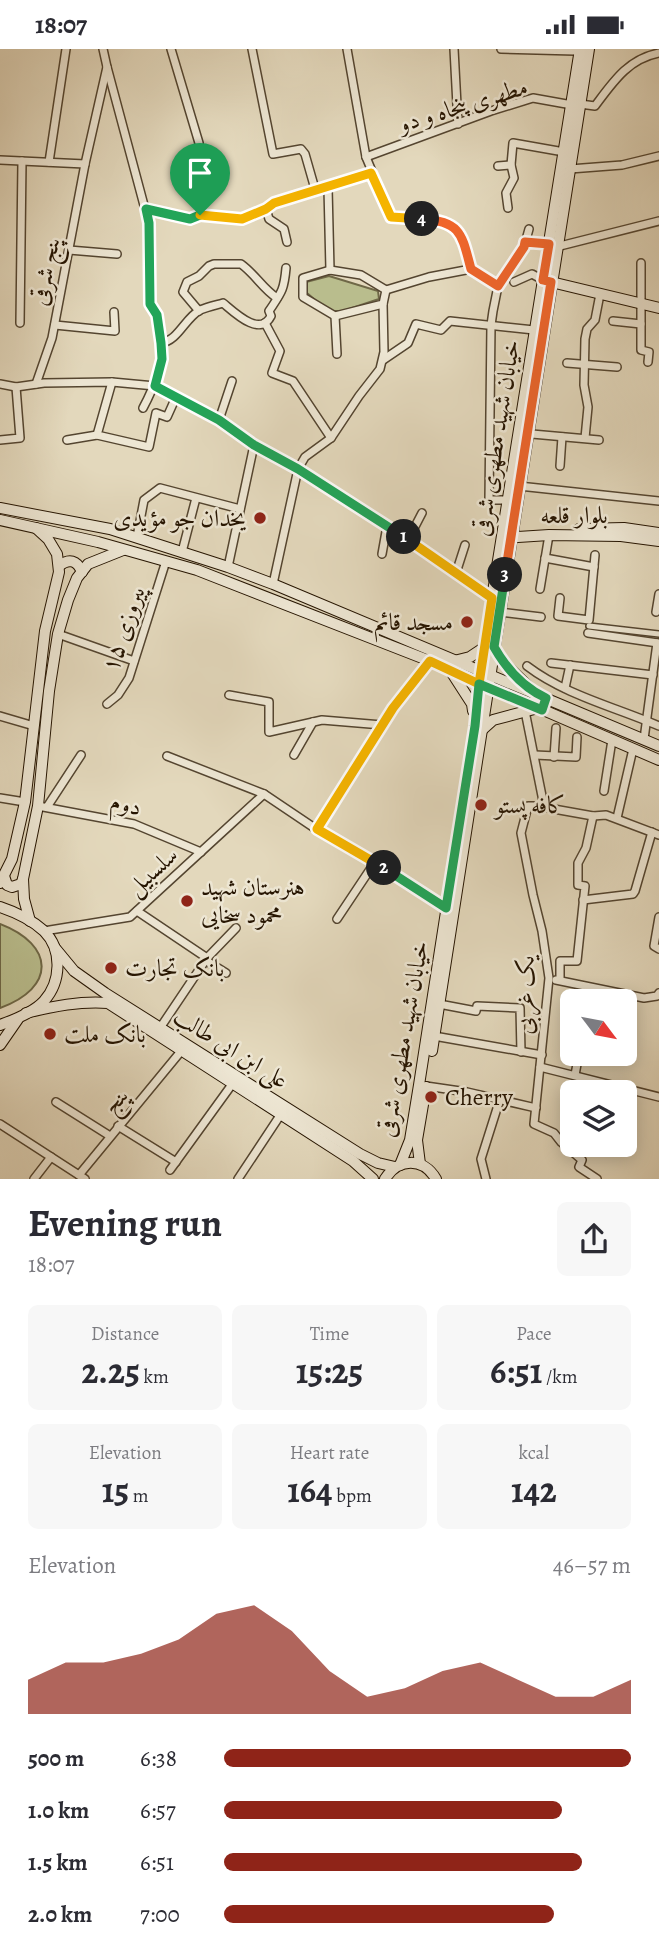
<!DOCTYPE html>
<meta charset="utf-8">
<style>
body{margin:0;font-family:Alegreya,Amiri,serif;background:#f7f7f7;color:#2b2b33;height:100vh;display:flex;flex-direction:column;font-size:26px;white-space:nowrap}
*{box-sizing:border-box;margin:0}
p{font-size:23px;color:#7c7c81}
.icon{flex:none;width:38px;height:38px;fill:none;stroke:currentColor;stroke-width:2;stroke-linecap:round;stroke-linejoin:round}
.map{position:relative;height:1130px;overflow:hidden}
.side{display:flex;flex-direction:column;background:#fff;flex:1}
.side>*{flex:none}
.needle{width:46px;rotate:122deg}
.tools{position:absolute;left:560px;top:940px;display:grid;gap:14px}
.tools a{display:grid;place-items:center;width:77px;height:77px;border-radius:10px;background:#fff;box-shadow:0 4px 18px #0003;font-size:35px}
.pin{position:absolute;display:grid;place-items:center;width:60px;height:60px;color:#fff;margin:-72px -30px;border-radius:50% 50% 50% 0;rotate:-45deg;box-shadow:0 0 7px #0007}
.pin .icon{rotate:45deg}
.km{position:absolute;width:35px;height:35px;margin:-18px;border-radius:50%;background:#222;color:#fff;font-size:19px;line-height:35px;text-align:center}
.round{display:grid;place-items:center;flex:none;width:74px;height:74px;border-radius:10px;background:#f7f7f7}
.head{display:flex;align-items:center;justify-content:space-between;height:119px;padding:0 28px}
h1{font-size:38px;font-weight:600;line-height:52px}
.stats{display:grid;grid-template-columns:repeat(3,1fr);gap:10px;height:119px;padding:7px 28px}
.stats div{display:grid;align-content:center;border-radius:10px;background:#f7f7f7;text-align:center}
.stats b{font-size:35px;font-weight:600}
.stats small{font-size:19px;font-weight:400}
.stats p{font-size:19px}
.chart{height:196px;padding:14px 28px}
.chart p{display:flex;justify-content:space-between}
.chart svg{width:100%;height:126px;margin-top:7px;fill:#8f2418;opacity:.7}
ul{padding:0 28px;list-style:none;font-size:23px}
li{display:grid;grid-template-columns:112px 84px 1fr;align-items:center;height:52px}
li i{height:18px;border-radius:9px;background:#8f2418}
.status{display:flex;justify-content:space-between;align-items:center;height:49px;padding:0 35px;background:#fff;direction:ltr}
.status svg{height:19px;fill:currentColor}
.map>svg:first-child{display:block}
</style>
<div class="status"><b>18:07</b><svg viewBox="0 0 49 12"><path d="M0 12V9h3v3zM5 12V6h3v6zM10 12V3h3v9zM15 12V0h3v12zM26 1h20v11H26zM47 4h2v5h-2z"/></svg></div>
<div class="map">
<svg width="659" height="1130" viewBox="0 0 659 1130">
<rect width="100%" height="100%" fill="#e3d8bc"/>
<filter id="stains"><feTurbulence type="fractalNoise" baseFrequency=".00286" numOctaves="4"/><feColorMatrix values="0 0 0 0 .2 0 0 0 0 .09 0 0 0 0 .02 0 0 0 .5 -.17"/></filter>
<radialGradient id="worn" r=".72"><stop offset=".6" stop-color="#630" stop-opacity="0"/><stop offset="1" stop-color="#630" stop-opacity=".3"/></radialGradient>
<g fill="#b9bd8d" stroke="#6f6847" stroke-width="2">
<path d="M329 227 378 242 379 250 343 262H328L307 244 306 233Z"/>
<path d="M0 875C55 896 56 939 0 959Z"/>
</g>
<g fill="none" stroke-linecap="round" stroke-linejoin="round">
<defs>
<path id="pedestrian" d="M589 577 659 585"/>
<g id="minor">
<path d="M171 0 199 94"/>
<path d="M252 0 273 105 301 100 305 105 315 140"/>
<path d="M347 0 366 108 391 168C407 169 444 167 456 179 464 186 468 210 471 220L498 237"/>
<path d="M454 0 458 75"/>
<path d="M501 0 575 2"/>
<path d="M107 18 149 175 150 255C171 288 161 326 143 359"/>
<path d="M580 55 595 57C613 33 628 10 659 4"/>
<path d="M366 108 491 62 533 49 572 56"/>
<path d="M0 111 85 115"/>
<path d="M49 113 66 0"/>
<path d="M498 117 511 116"/>
<path d="M570 120 622 116 659 107"/>
<path d="M328 139 330 221"/>
<path d="M508 159 506 144 514 129 511 116 513 94 564 103"/>
<path d="M146 160 190 170 200 166 241 170 266 160 274 154 371 124"/>
<path d="M266 160 269 170 284 180 287 193"/>
<path d="M200 166 207 133"/>
<path d="M525 193 549 195"/>
<path d="M556 198 659 172"/>
<path d="M69 201 117 205"/>
<path d="M641 214V301L649 303 648 313"/>
<path d="M330 221 361 226 386 241 383 255 335 267 303 248V229Z"/>
<path d="M514 233 532 225 543 231"/>
<path d="M386 241 429 228 471 220"/>
<path d="M199 262 183 243 187 233 199 227 209 217 214 215H241C255 225 263 240 277 249"/>
<path d="M335 267 337 305"/>
<path d="M613 272 641 275"/>
<path d="M20 274 22 112"/>
<path d="M265 274 280 302 272 324 293 332 331 389"/>
<path d="M55 276 115 282 114 263"/>
<path d="M161 294C178 292 185 269 200 261 207 258 216 256 223 254 234 263 260 289 271 267L269 262C281 244 284 242 286 219"/>
<path d="M383 311 408 294 416 275 441 281 450 272 534 281"/>
<path d="M567 314 617 318"/>
<path d="M112 333 97 386 149 398 156 364 167 368 176 348"/>
<path d="M0 335 16 338 44 334 112 333 155 337 219 371 254 396 298 420 408 491 492 549"/>
<path d="M36 335 52 289 85 115 107 18 103 0"/>
<path d="M219 371 232 332"/>
<path d="M532 385 599 391"/>
<path d="M585 389 588 358 584 336 585 290 587 280 595 271 600 245"/>
<path d="M0 391 20 389 16 338"/>
<path d="M67 391 97 386"/>
<path d="M560 417 562 388"/>
<path d="M519 437 659 452"/>
<path d="M508 451H489L491 276 493 262 498 237 524 198 529 180"/>
<path d="M137 488 144 451 160 439 240 460"/>
<path d="M408 491 422 464"/>
<path d="M182 503 196 449"/>
<path d="M382 505 387 477"/>
<path d="M545 509 594 518"/>
<path d="M228 518 254 396"/>
<path d="M456 524 465 496"/>
<path d="M273 535 298 420 305 408 331 389 359 347 380 320 384 303 383 255"/>
<path d="M540 540 549 486"/>
<path d="M560 549 558 567 589 571 595 506"/>
<path d="M500 563 541 568"/>
<path d="M656 563 659 545"/>
<path d="M588 584 658 594"/>
<path d="M58 585 134 612"/>
<path d="M551 614 653 626"/>
<path d="M527 617C565 646 615 658 659 677"/>
<path d="M565 639 570 616"/>
<path d="M229 646 269 653V683L322 671 382 676"/>
<path d="M107 655 118 646 129 629 166 512"/>
<path d="M525 662 544 757"/>
<path d="M0 667 34 677"/>
<path d="M644 690 657 594"/>
<path d="M294 706 313 673"/>
<path d="M535 706 576 708 577 688"/>
<path d="M167 707 264 745 316 780 375 813 446 859"/>
<path d="M554 708 556 679"/>
<path d="M604 742 612 691"/>
<path d="M0 749 25 753"/>
<path d="M38 757 134 775 201 803"/>
<path d="M47 758 81 706"/>
<path d="M617 769 633 700"/>
<path d="M316 780 393 659 430 612"/>
<path d="M583 851 633 845 635 842 652 783"/>
<path d="M137 862 207 909"/>
<path d="M659 868 654 897 659 900"/>
<path d="M337 870 375 813"/>
<path d="M44 882 130 868 264 745"/>
<path d="M205 911 226 924"/>
<path d="M556 931 644 949 657 947 659 944"/>
<path d="M560 931V912H577L585 837 578 836V814L586 799 593 767"/>
<path d="M439 955 476 962 477 957 520 959 521 1003"/>
<path d="M160 979 207 909 236 879"/>
<path d="M434 987 542 1006"/>
<path d="M540 1018 659 1048"/>
<path d="M575 1026 579 1004"/>
<path d="M426 1037 467 1043 536 1059"/>
<path d="M56 1053 110 1087"/>
<path d="M0 1075 85 1130"/>
<path d="M118 1077 176 1113"/>
<path d="M170 1121 233 1034"/>
<path d="M79 1126 182 1001"/>
<path d="M34 1130 51 1108"/>
<path d="M238 1130 281 1065"/>
<path d="M486 1130 481 1110 500 1050"/>
<path d="M597 1130 579 1118 582 1111 561 1093 554 1084 534 1075 549 929 542 882 533 846 521 784 528 757H537L593 767 606 766 659 786"/>
</g>
<g id="secondary">
<path d="M547 232 659 259"/>
<path d="M0 459 110 480 228 518 273 535 659 697"/>
<path d="M0 471 98 493 197 521 430 612 659 711"/>
<path d="M579 480 624 479 659 484"/>
<path d="M512 484 518 488 549 486 621 487 659 492"/>
<path d="M59 517C69 509 77 511 82 523"/>
<path d="M494 598 504 614 530 639"/>
<path d="M454 612 470 608 485 598"/>
<path d="M452 624 472 655 473 662"/>
<path d="M483 680 493 671 538 659"/>
<path d="M4 827 7 836 12 838 21 835 23 830"/>
<path d="M0 834 12 810 25 753 45 582 59 523 57 505 48 490 36 479"/>
<path d="M0 858C15 863 32 871 44 882 63 901 61 933 44 952 34 963 14 971 0 976"/>
<path d="M30 872 24 850 23 830 38 757 49 642 58 585 68 551 77 529 88 515 123 501"/>
<path d="M55 899 74 922 105 944 360 1105 378 1114 395 1118"/>
<path d="M26 964C54 957 80 952 108 954L353 1112 373 1130"/>
<path d="M0 996 18 970"/>
<path d="M432 1002C485 668 534 334 589 0"/>
<path d="M420 1115 417 1091 426 1038"/>
<path d="M400 1116 410 1091 419 1036 475 677 479 635 492 549 580 0"/>
<path d="M385 1130C398 1109 423 1108 436 1130"/>
</g>
</defs>
<use href="#pedestrian" stroke="#544530" stroke-width="8"/>
<use href="#minor" stroke="#544530" stroke-width="10"/>
<use href="#secondary" stroke="#251401" stroke-width="12"/>
<use href="#pedestrian" stroke="#ede6d3" stroke-width="5"/>
<use href="#minor" stroke="#ede6d3" stroke-width="7"/>
<use href="#secondary" stroke="#ede6d3" stroke-width="10"/>
</g>
<g fill="none" stroke-linecap="round" stroke-linejoin="round">
<defs>
<path id="split-1" d="M200 166 190 170 146 160 149 174 150 255 157 266 161 294 162 310 155 337 219 371 254 396 298 420 404 488"/>
<path id="split-2" d="M384 819 317 780 393 659 430 612 479 635 492 549 404 488"/>
<path id="split-3" d="M384 819 446 859 475 677 479 635 542 661 546 649C524 639 506 619 494 598L505 526"/>
<path id="split-4" d="M422 170C462 172 462 187 471 220L498 237 524 198 525 193 549 195 543 231 551 233 505 526"/>
<path id="split-5" d="M200 166 242 170 266 160 274 154 371 124 391 168 422 170"/>
</defs>
<use href="#split-1" stroke="#fff" stroke-width="14"/>
<use href="#split-2" stroke="#fff" stroke-width="14"/>
<use href="#split-3" stroke="#fff" stroke-width="14"/>
<use href="#split-4" stroke="#fff" stroke-width="14"/>
<use href="#split-5" stroke="#fff" stroke-width="14"/>
<use href="#split-1" stroke="#22a559" stroke-width="9"/>
<use href="#split-2" stroke="#f5b400" stroke-width="9"/>
<use href="#split-3" stroke="#22a559" stroke-width="9"/>
<use href="#split-4" stroke="#f0652b" stroke-width="9"/>
<use href="#split-5" stroke="#f5b400" stroke-width="9"/>
</g>
<g fill="#8f2418" stroke="#ede6d3" stroke-width="2.5">
<circle cx="260" cy="469" r="7"/>
<circle cx="467" cy="573" r="7"/>
<circle cx="481" cy="756" r="7"/>
<circle cx="187" cy="852" r="7"/>
<circle cx="111" cy="919" r="7"/>
<circle cx="50" cy="985" r="7"/>
<circle cx="431" cy="1048" r="7"/>
</g>
<g text-anchor="middle" dominant-baseline="central" stroke-width="5" stroke-linejoin="round" paint-order="stroke">
<g font-size="24" fill="#251401" stroke="#ede6d3">
<text transform="translate(463 56) rotate(-17)">مطهری پنجاه و دو</text>
<text transform="translate(45 222) rotate(-79)">پنج شرقی</text>
<text transform="translate(496 389) rotate(-81)">خیابان شهید مطهری شرقی</text>
<text x="574" y="466">بلوار قلعه</text>
<text transform="translate(123 580) rotate(-71)">پیروزی ۱۵</text>
<text transform="translate(126 755) rotate(14)">دوم</text>
<text transform="translate(152 822) rotate(-42)">سلسبیل</text>
<text transform="translate(525 946) rotate(-89)">یک غربی</text>
<text transform="translate(403 990) rotate(-80)">خیابان شهید مطهری شرقی</text>
<text transform="translate(231 999) rotate(32)">علی ابن ابی طالب</text>
<text transform="translate(115 1051) rotate(-50)">پنج</text>
</g>
<g font-size="24" fill="#251401" stroke="#ede6d3" text-anchor="start">
<text x="246" y="469" text-anchor="end">یخدان جو مؤیدی</text>
<text x="453" y="573" text-anchor="end">مسجد قائم</text>
<text x="495" y="756">کافه پستو</text>
<text x="201" y="838">هنرستان شهید<tspan x="201" dy="28">محمود سخایی</tspan></text>
<text x="125" y="919">بانک تجارت</text>
<text x="64" y="985">بانک ملت</text>
<text x="445" y="1048">Cherry</text>
</g>
</g>
<rect width="100%" height="100%" filter="url(#stains)"/>
<rect width="100%" height="100%" fill="url(#worn)"/>
</svg>
<div class="tools">
<a><svg class="needle" viewBox="-14 -14 28 28"><path d="M0-13l5 13h-10z" fill="#e53935"/><path d="M0 13l5-13h-10z" fill="#7c7c81"/></svg></a>
<a><svg class="icon" aria-label="layers" viewBox="0 0 24 24"><path d="M12 4l9 5-9 5-9-5zM3 14l9 5 9-5"/></svg></a>
</div>
<div class="pin" style="left:200px;top:166px;background:#1e9e55"><svg class="icon" aria-label="arrive" viewBox="0 0 24 24"><path d="M6 21V4h12l-3 4 3 4H6"/></svg></div>
<b class="km" style="left:404px;top:488px">1</b>
<b class="km" style="left:384px;top:819px">2</b>
<b class="km" style="left:505px;top:526px">3</b>
<b class="km" style="left:422px;top:170px">4</b>
</div>
<section class="side">
<div class="head"><div><h1>Evening run</h1><p>18:07</p></div><a class="round"><svg class="icon" aria-label="share" viewBox="0 0 24 24"><path d="M12 15V3M7 8l5-5 5 5M5 13v7h14v-7"/></svg></a></div>
<div class="stats">
<div><p>Distance</p><b>2.25<small> km</small></b></div>
<div><p>Time</p><b>15:25</b></div>
<div><p>Pace</p><b>6:51<small> /km</small></b></div>
</div>
<div class="stats">
<div><p>Elevation</p><b>15<small> m</small></b></div>
<div><p>Heart rate</p><b>164<small> bpm</small></b></div>
<div><p>kcal</p><b>142</b></div>
</div>
<div class="chart"><p><span>Elevation</span>46–57 m</p>
<svg viewBox="0 0 160 44" preserveAspectRatio="none"><path d="M0 44V32L10 26L20 26L30 23L40 18L50 9L60 6L70 15L80 29L90 38L100 35L110 29L120 26L130 32L140 38L150 38L160 32V44z"/></svg>
</div>
<ul>
<li><b>500 m</b>6:38<i style="width:100%"></i></li>
<li><b>1.0 km</b>6:57<i style="width:83%"></i></li>
<li><b>1.5 km</b>6:51<i style="width:88%"></i></li>
<li><b>2.0 km</b>7:00<i style="width:81%"></i></li>
</ul>
</section>
